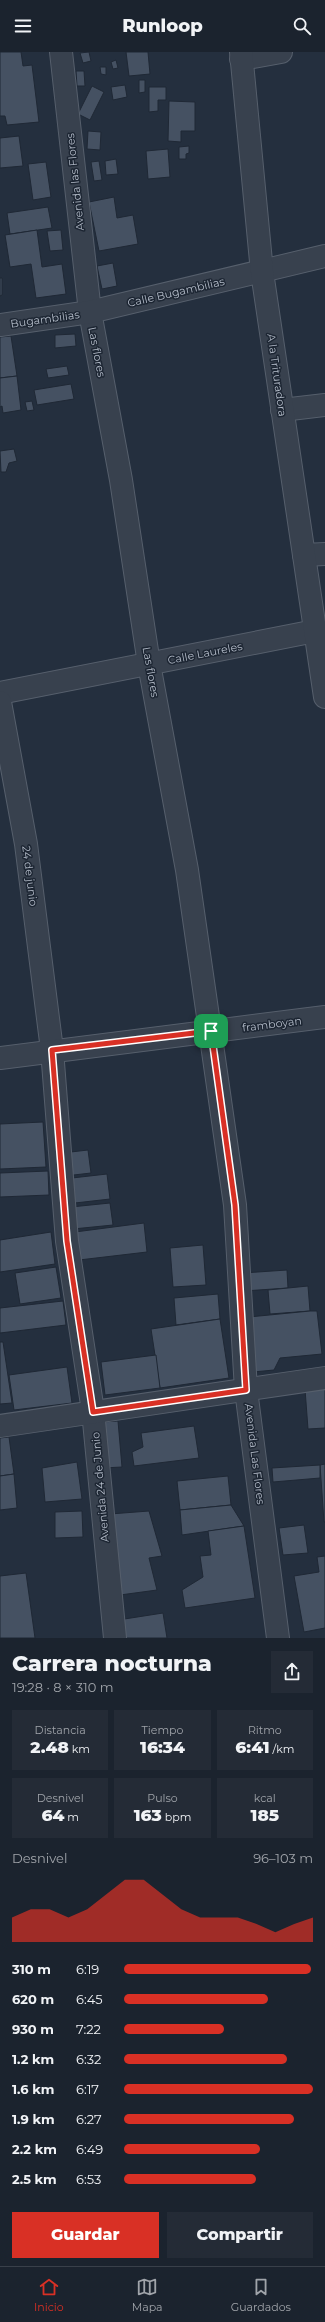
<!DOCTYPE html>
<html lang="es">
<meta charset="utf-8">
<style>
body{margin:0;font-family:Montserrat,sans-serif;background:#242b36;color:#f1f3f6;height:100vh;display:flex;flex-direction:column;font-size:15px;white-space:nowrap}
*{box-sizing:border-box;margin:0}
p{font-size:13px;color:#a0a4aa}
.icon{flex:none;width:22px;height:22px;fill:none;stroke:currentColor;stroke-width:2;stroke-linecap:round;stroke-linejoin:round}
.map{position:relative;height:1586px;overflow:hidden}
.panel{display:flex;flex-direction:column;background:#1b232e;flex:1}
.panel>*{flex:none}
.pin{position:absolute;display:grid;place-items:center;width:34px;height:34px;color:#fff;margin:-17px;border-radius:8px;box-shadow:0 2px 6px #0006}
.round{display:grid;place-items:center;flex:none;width:42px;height:42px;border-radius:0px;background:#242b36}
.head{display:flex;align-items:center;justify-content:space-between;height:68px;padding:0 12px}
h1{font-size:22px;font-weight:800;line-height:30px}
.stats{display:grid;grid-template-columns:repeat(3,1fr);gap:6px;height:68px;padding:4px 12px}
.stats div{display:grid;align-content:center;border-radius:0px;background:#242b36;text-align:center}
.stats b{font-size:17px;font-weight:800}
.stats small{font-size:11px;font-weight:400}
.stats p{font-size:11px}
.chart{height:112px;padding:8px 12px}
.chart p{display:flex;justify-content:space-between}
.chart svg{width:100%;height:72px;margin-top:4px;fill:#d93025;opacity:.7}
.button{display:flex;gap:8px;margin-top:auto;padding:8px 12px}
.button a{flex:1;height:46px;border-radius:0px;background:#d93025;color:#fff;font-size:16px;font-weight:800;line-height:46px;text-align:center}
.button a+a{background:#242b36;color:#f1f3f6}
ul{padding:0 12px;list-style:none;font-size:13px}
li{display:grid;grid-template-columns:64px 48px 1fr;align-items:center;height:30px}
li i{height:10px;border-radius:5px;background:#d93025}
header{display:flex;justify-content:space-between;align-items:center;height:52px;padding:0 12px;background:#1b232e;font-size:18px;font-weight:800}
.dock{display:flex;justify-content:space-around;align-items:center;height:56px;border-top:1px solid #39404a;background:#1b232e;font-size:11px;color:#a0a4aa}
.dock a{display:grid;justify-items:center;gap:2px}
.dock .active{color:#d93025}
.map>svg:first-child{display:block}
</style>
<header><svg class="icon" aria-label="menu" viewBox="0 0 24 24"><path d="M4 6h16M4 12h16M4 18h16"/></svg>Runloop<svg class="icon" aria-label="search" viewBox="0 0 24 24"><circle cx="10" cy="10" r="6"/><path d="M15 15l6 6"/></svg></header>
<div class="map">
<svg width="325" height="1586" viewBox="0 0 325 1586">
<rect width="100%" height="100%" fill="#242f3e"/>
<g fill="#455162" stroke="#1f2835">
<path d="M0 0H21L23 14 32 13 39 70 7 73 5 64H0Z"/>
<path d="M89 0 91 9 83 11 80 1Z"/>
<path d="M126 0H148L150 22 129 24Z"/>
<path d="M116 8 118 16 113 17 111 10Z"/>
<path d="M100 15H106V23L101 22Z"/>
<path d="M76 19H84L85 34H77Z"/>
<path d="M139 28H145V40L139 41Z"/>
<path d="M125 33 127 45 113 48 111 35Z"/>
<path d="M92 34 104 40 90 68 78 62Z"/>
<path d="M149 35H166V48H158V59L149 60Z"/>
<path d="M169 49 195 50V79H181V90L168 89Z"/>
<path d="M88 79 101 80 100 98 87 97Z"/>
<path d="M19 84 23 114 0 116V86Z"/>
<path d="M189 94V101L186 102V107H179V95Z"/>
<path d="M168 97 170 125 148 127 146 99Z"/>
<path d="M116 107 118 122 106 123 105 109Z"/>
<path d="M99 109 102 128 94 129 91 110Z"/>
<path d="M46 110 51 145 33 148 28 112Z"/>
<path d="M114 145 117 166 133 163 138 192 99 199 89 150Z"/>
<path d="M48 155 52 176 10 182 7 161Z"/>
<path d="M37 178 42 215 62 212 66 242 36 246 31 212 10 215 5 183Z"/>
<path d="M61 178 63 198 50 199 47 179Z"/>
<path d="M113 211 117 234 102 237 97 214Z"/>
<path d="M0 226H2V243L0 244Z"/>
<path d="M75 282 76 294 55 296V283Z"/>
<path d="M11 284 17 324 0 326V285Z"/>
<path d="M67 314 69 323 48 326 46 317Z"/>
<path d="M17 324 21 358 3 361 2 354 0 355V326Z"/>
<path d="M71 332 74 347 37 353 34 338Z"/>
<path d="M32 349 34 358 27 359 25 350Z"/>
<path d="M14 397 17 409 9 411 6 420H1L0 399Z"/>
<path d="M43 1070 46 1115 0 1117V1072Z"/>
<path d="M88 1098 91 1121 65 1124 62 1101Z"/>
<path d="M48 1119 49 1143 0 1145V1121Z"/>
<path d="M107 1122 110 1147 75 1151 72 1126Z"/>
<path d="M110 1151 113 1173 73 1177 71 1155Z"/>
<path d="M144 1171 147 1200 79 1208 75 1180Z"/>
<path d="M51 1180 55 1212 0 1220V1188Z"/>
<path d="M203 1193 206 1233 173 1235 170 1196Z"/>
<path d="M56 1215 61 1246 20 1252 15 1221Z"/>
<path d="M287 1218 288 1236 244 1239 243 1221Z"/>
<path d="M308 1234 310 1259 270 1262 268 1238Z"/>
<path d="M218 1242 220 1267 176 1273 174 1246Z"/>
<path d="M63 1249 66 1273 0 1281V1256Z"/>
<path d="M310 1259H317L322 1302 280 1306 274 1318 253 1320 249 1265Z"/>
<path d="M220 1267 229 1326 160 1336 151 1277Z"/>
<path d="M0 1290H3L12 1351 0 1352Z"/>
<path d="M156 1303 160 1336 105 1343 101 1310Z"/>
<path d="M67 1315 72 1351 14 1358 9 1323Z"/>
<path d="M325 1336V1376L308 1377 305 1337Z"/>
<path d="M118 1369 122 1415 103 1416 100 1370Z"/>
<path d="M194 1374 199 1406 134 1414 132 1400 143 1395 141 1381Z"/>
<path d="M9 1385 14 1422 0 1424V1386Z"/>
<path d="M77 1410 82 1447 45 1450 42 1416Z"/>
<path d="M325 1412V1470H324L320 1413Z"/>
<path d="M320 1413V1426L273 1430 272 1416Z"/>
<path d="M14 1422 17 1456 0 1458V1424Z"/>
<path d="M228 1424 231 1453 180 1458 177 1429Z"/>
<path d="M231 1453 244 1474 182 1483 180 1458Z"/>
<path d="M82 1459 83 1485 55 1486V1460Z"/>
<path d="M149 1459 162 1504 149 1506 157 1538 120 1543 110 1462Z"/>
<path d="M304 1473 308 1501 283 1503 279 1476Z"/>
<path d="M244 1474 255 1546 185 1556 182 1538 203 1525 200 1504 211 1503 208 1479Z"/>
<path d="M325 1504V1576L304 1580 294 1524 319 1520 317 1505Z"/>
<path d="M26 1521 35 1586H0V1524Z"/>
<path d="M163 1561 167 1586H121L118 1568Z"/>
</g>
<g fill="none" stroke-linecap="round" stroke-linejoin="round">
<defs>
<g id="minor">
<path d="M61 0 90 260 121 428 149 612 187 818 235 1153 246 1338 278 1586"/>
<path d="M241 7 281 0"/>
<path d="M0 273 90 260 325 204"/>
<path d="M282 358 325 353"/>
<path d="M304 503 325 502"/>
<path d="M0 641 315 579"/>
<path d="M0 650 26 792 52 998 67 1189 93 1359 115 1586"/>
<path d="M0 1006 325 965"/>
<path d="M0 1374 325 1326"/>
</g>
<path id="tertiary" d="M241 0 262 220 325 645"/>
</defs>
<use href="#minor" stroke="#565f6c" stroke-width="24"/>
<use href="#tertiary" stroke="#565f6c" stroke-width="24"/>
<use href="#minor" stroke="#38414e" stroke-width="22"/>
<use href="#tertiary" stroke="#38414e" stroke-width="22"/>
</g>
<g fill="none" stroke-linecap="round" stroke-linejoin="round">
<defs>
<path id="route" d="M211 979 235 1153 246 1338 93 1360 67 1189 52 998Z"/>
</defs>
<use href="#route" stroke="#fff" stroke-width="8"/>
<use href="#route" stroke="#d93025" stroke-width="5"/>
</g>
<g text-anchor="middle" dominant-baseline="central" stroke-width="3" stroke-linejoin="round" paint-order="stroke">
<g font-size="11" fill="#b4bcc9" stroke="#1d2633">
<text transform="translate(75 130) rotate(-96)">Avenida las Flores</text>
<text transform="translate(176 240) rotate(-13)">Calle Bugambilias</text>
<text transform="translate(45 267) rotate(-8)">Bugambilias</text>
<text transform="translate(97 300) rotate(79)">Las flores</text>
<text transform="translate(277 323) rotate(82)">A la Trituradora</text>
<text transform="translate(205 601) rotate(-11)">Calle Laureles</text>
<text transform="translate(151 620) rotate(80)">Las flores</text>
<text transform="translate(30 824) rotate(83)">24 de junio</text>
<text transform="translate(272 972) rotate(-7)">framboyan</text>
<text transform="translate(255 1402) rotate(83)">Avenida Las Flores</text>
<text transform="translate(100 1435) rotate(-95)">Avenida 24 de Junio</text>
</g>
</g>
</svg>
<div class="pin" style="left:211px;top:979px;background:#1e9e55"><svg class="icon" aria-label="arrive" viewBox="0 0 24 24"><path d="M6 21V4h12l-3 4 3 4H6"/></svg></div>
</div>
<section class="panel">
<div class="head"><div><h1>Carrera nocturna</h1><p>19:28 · 8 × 310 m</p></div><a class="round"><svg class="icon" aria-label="share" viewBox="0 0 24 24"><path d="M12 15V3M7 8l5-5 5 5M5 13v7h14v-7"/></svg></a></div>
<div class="stats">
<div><p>Distancia</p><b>2.48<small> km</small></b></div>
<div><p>Tiempo</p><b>16:34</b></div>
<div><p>Ritmo</p><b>6:41<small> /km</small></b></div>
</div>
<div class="stats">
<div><p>Desnivel</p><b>64<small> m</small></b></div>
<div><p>Pulso</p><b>163<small> bpm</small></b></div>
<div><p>kcal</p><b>185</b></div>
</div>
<div class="chart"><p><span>Desnivel</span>96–103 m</p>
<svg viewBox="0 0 160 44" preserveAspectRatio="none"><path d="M0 44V29L10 24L20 24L30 29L40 24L50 15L60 6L70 6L80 15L90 24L100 29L110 29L120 29L130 33L140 38L150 33L160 29V44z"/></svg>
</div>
<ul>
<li><b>310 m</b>6:19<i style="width:99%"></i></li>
<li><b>620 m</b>6:45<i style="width:76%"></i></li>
<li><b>930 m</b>7:22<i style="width:53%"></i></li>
<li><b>1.2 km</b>6:32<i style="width:86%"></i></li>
<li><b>1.6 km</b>6:17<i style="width:100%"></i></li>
<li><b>1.9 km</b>6:27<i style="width:90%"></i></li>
<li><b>2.2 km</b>6:49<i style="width:72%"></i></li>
<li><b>2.5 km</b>6:53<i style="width:70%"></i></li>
</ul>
<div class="button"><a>Guardar</a><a>Compartir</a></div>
</section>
<nav class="dock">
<a class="active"><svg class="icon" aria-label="home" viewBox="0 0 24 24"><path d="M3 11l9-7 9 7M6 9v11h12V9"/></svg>Inicio</a>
<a><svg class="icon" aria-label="map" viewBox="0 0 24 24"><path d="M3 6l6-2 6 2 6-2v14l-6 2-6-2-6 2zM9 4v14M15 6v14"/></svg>Mapa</a>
<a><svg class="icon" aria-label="saved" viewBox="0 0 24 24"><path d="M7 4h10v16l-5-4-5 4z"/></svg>Guardados</a>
</nav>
